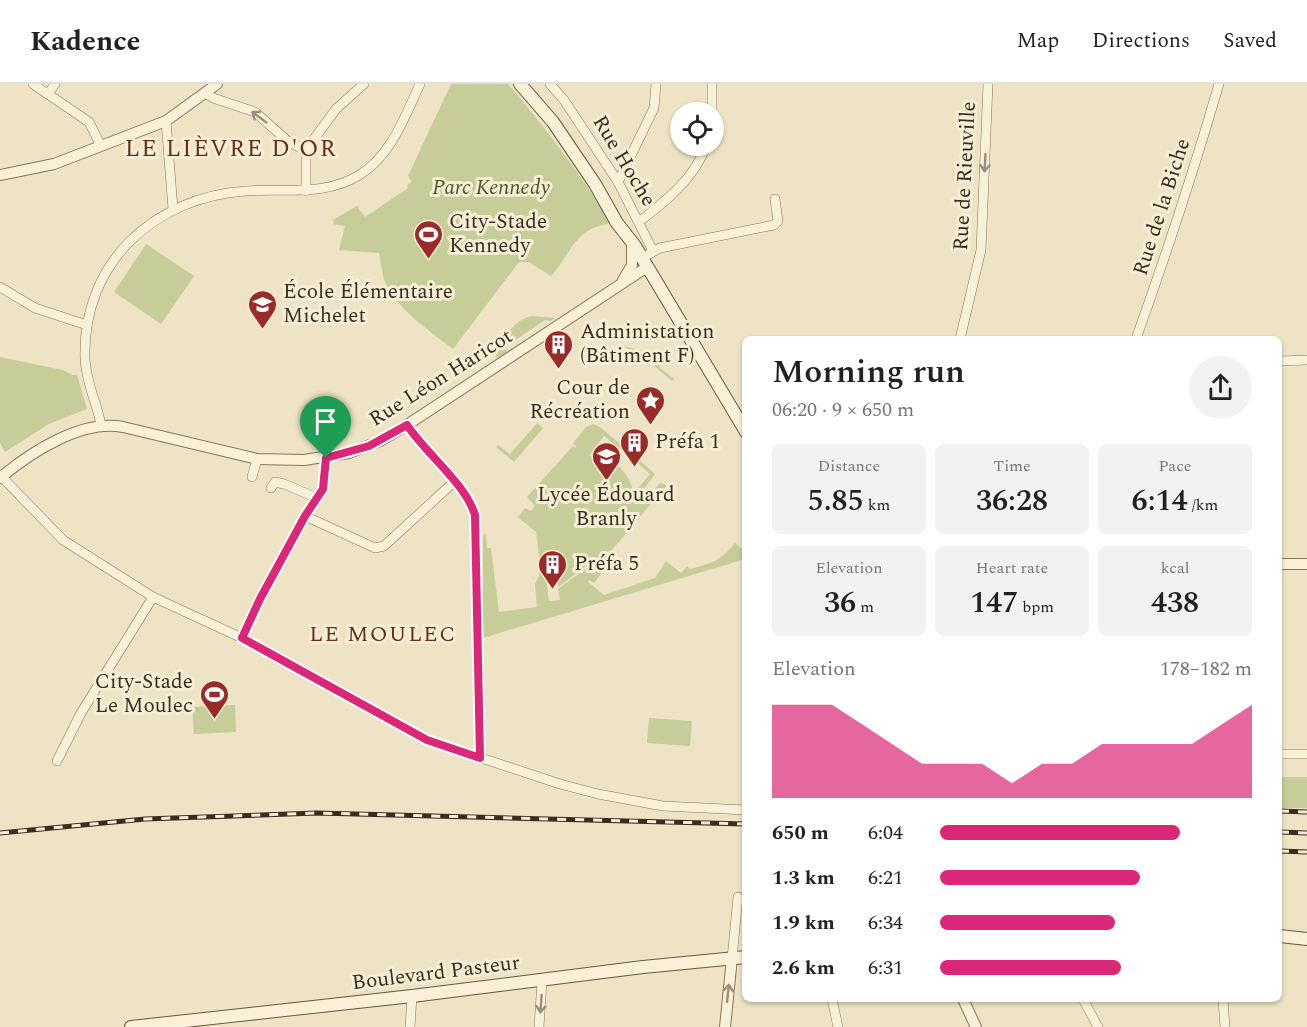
<!DOCTYPE html>
<meta charset="utf-8">
<style>
body{margin:0;font-family:Spectral,serif;background:#f2f2f2;color:#222;height:100vh;display:flex;flex-direction:column;font-size:22px;white-space:nowrap}
*{box-sizing:border-box;margin:0}
p{font-size:20px;color:#767676}
.icon{flex:none;width:33px;height:33px;fill:none;stroke:currentColor;stroke-width:2;stroke-linecap:round;stroke-linejoin:round}
.map{position:relative;flex:1;overflow:hidden}
.drawer{position:absolute;left:742px;top:252px;width:540px;height:666px;display:flex;flex-direction:column;background:#fff;border-radius:9px;box-shadow:0 2px 4px #0004}
.drawer>*{flex:none}
.controls{position:absolute;left:670px;top:18px;display:grid;gap:12px}
.controls a{display:grid;place-items:center;width:54px;height:54px;border-radius:50%;background:#fff;box-shadow:0 2px 4px #0004;font-size:30px}
.pin{position:absolute;display:grid;place-items:center;width:51px;height:51px;color:#fff;margin:-62px -26px;border-radius:50% 50% 50% 0;rotate:-45deg;box-shadow:0 0 6px #0007}
.pin .icon{rotate:45deg}
.round{display:grid;place-items:center;flex:none;width:63px;height:63px;border-radius:32px;background:#f2f2f2}
.summary{display:flex;align-items:center;justify-content:space-between;height:102px;padding:0 30px}
h1{font-size:33px;font-weight:600;line-height:45px}
.figures{display:grid;grid-template-columns:repeat(3,1fr);gap:9px;height:102px;padding:6px 30px}
.figures div{display:grid;align-content:center;border-radius:9px;background:#f2f2f2;text-align:center}
.figures b{font-size:30px;font-weight:600}
.figures small{font-size:16px;font-weight:400}
.figures p{font-size:16px}
.chart{height:168px;padding:12px 30px}
.chart p{display:flex;justify-content:space-between}
.chart svg{width:100%;height:108px;margin-top:6px;fill:#db2777;opacity:.7}
ul{padding:0 30px;list-style:none;font-size:20px}
li{display:grid;grid-template-columns:96px 72px 1fr;align-items:center;height:45px}
li i{height:15px;border-radius:8px;background:#db2777}
header{display:flex;align-items:center;gap:36px;box-sizing:border-box;height:84px;padding:0 30px;background:#fff;border-bottom:2px solid #e0e0e0}
header strong{font-size:28px}
nav{display:flex;gap:33px;margin-inline-start:auto;font-size:21px}
.map>svg:first-child{display:block}
</style>
<header>
<strong>Kadence</strong>
<nav><a>Map</a><a>Directions</a><a>Saved</a></nav>
</header>
<div class="map">
<svg width="1307" height="943" viewBox="0 0 1307 943">
<rect width="100%" height="100%" fill="#eee3c5"/>
<g fill="#c6cd99">
<path d="M451 0H508C546 44 580 90 611 139 574 145 573 167 551 192L529 178H519L453 265C432 249 398 225 387 202 382 192 381 180 379 169L339 166 345 142 333 140 334 137H331L357 122 365 133 408 104 407 101 412 98 408 92Z"/>
<path d="M146 160 194 192 161 240 114 208Z"/>
<path d="M532 232 555 234 551 237 545 236 505 263 507 268 498 274 495 270C504 256 513 235 532 232Z"/>
<path d="M624 262 664 273 665 275 659 283 674 295 672 297 646 275 641 282 638 279 640 276Z"/>
<path d="M0 273 63 286 72 291H77L87 325 49 340 5 368 0 359Z"/>
<path d="M537 339 543 344 514 378 496 363 498 361 510 370Z"/>
<path d="M593 340 600 343 625 364 623 367 604 352 589 372C613 371 628 387 634 409L650 390 632 374 634 371 655 390 641 409 642 415 648 414 660 399 667 401 611 467 602 470 558 503 557 492 546 494 549 517 560 516 558 505 603 472 610 470 613 473 619 467 594 499 589 496 588 498 604 511 655 494 666 477 681 489 687 482 690 485C713 479 720 477 735 459L745 468V475L483 554V451L486 450 487 464H491L499 528 537 523 535 500 539 492 540 481 536 448 518 433 525 424 531 427 535 422 527 413 573 362 575 364 576 362 573 359 586 343Z"/>
<path d="M235 621 236 648 194 650 192 623Z"/>
<path d="M649 634 692 637 690 662 647 659Z"/>
<rect x="1280" y="693" width="27" height="31"/>
</g>
<g fill="none" stroke-linecap="round" stroke-linejoin="round">
<defs>
<g id="minor">
<path d="M33 0 89 38 101 62"/>
<path d="M550 0 564 16 618 98 653 167"/>
<path d="M712 0V28"/>
<path d="M205 9 213 14 255 28 290 59 306 66"/>
<path d="M48 10 55 0"/>
<path d="M166 37 173 125"/>
<path d="M618 98 654 24 656 0"/>
<path d="M306 107V66L336 25 364 0"/>
<path d="M640 137C667 116 694 95 706 62"/>
<path d="M649 170 660 164 774 141 778 137 775 115"/>
<path d="M0 203 35 224 87 241"/>
<path d="M960 255 981 166 988 0"/>
<path d="M1136 255C1166 171 1194 86 1219 0"/>
<path d="M1280 277 1307 276"/>
<path d="M101 341C97 319 86 299 85 275 82 179 154 113 246 107 286 104 325 113 361 90 392 70 405 32 420 0"/>
<path d="M407 341C427 372 463 396 475 431L480 674"/>
<path d="M0 391 63 456 153 513 242 554 427 656 560 700 598 710 663 722 746 726"/>
<path d="M252 393 257 375"/>
<path d="M271 404 275 398 284 400 317 414 305 432"/>
<path d="M317 414 323 405 326 374"/>
<path d="M242 554 259 515 305 432 375 464 384 462 455 397"/>
<path d="M1280 670H1307"/>
<path d="M57 677 81 629 153 513"/>
<path d="M732 874 738 813"/>
<path d="M832 915 838 943"/>
<path d="M1083 915 1098 943"/>
<path d="M1223 915 1225 943"/>
<path d="M410 943 412 912"/>
<path d="M539 943 542 897"/>
</g>
<g id="tertiary">
<path d="M0 91 54 80 166 37 217 0"/>
<path d="M623 196 632 181V158"/>
<path d="M0 394C31 368 82 335 123 343L257 375 304 376 349 369 380 357 407 341 647 183"/>
<path d="M1280 480H1307"/>
<path d="M963 915 976 943"/>
<path d="M725 943 732 874"/>
</g>
<g id="secondary">
<path d="M520 0 553 38 595 100 617 139 635 162 746 348"/>
<path d="M1280 852 1307 855"/>
<path d="M131 943 412 912 643 883 746 873"/>
</g>
</defs>
<use href="#minor" stroke="#8a755b" stroke-width="10"/>
<use href="#tertiary" stroke="#8a755b" stroke-width="12"/>
<use href="#secondary" stroke="#6c563e" stroke-width="14"/>
<use href="#minor" stroke="#f9f0d8" stroke-width="9"/>
<use href="#tertiary" stroke="#f9f0d8" stroke-width="10"/>
<use href="#secondary" stroke="#f9f0d8" stroke-width="12"/>
<defs>
<g id="rail">
<path d="M1280 727 1307 728"/>
<path d="M1280 748 1307 749"/>
<path d="M0 749 145 735 317 729 746 740"/>
<path d="M1280 767 1307 768"/>
</g>
</defs>
<use href="#rail" stroke="#3a2c1f" stroke-width="5"/>
<use href="#rail" stroke="#f6edd5" stroke-width="3" stroke-dasharray="9" stroke-linecap="butt"/>
</g>
<defs><path id="oneway-shaft" d="M-6 0H5M1.5-3L5.5 0L1.5 3" fill="none" stroke-width="1.6" stroke-linecap="round" stroke-linejoin="round" transform="scale(1.5)"/></defs>
<g stroke="#9a8e7c">
<use href="#oneway-shaft" transform="translate(259 33) rotate(-143)"/>
<use href="#oneway-shaft" transform="translate(985 79) rotate(93)"/>
<use href="#oneway-shaft" transform="translate(728 909) rotate(-84)"/>
<use href="#oneway-shaft" transform="translate(541 920) rotate(94)"/>
</g>
<g fill="none" stroke-linecap="round" stroke-linejoin="round">
<defs>
<path id="route" d="M407 341C427 371 465 399 475 431L480 674 427 656 242 554 260 515 305 432 323 405 326 374 369 362Z"/>
</defs>
<use href="#route" stroke="#fff" stroke-width="12"/>
<use href="#route" stroke="#db2777" stroke-width="8"/>
</g>
<defs>
<symbol id="stadium-pin" viewBox="-11 -11 22 30"><path d="M0 17L-7.5 6A9.5 9.5 0 1 1 7.5 6Z" fill="#992b2b" stroke="#f6edd5"/><path d="M0-5a6.5 5 0 1 0 0 10a6.5 5 0 1 0 0-10ZM-3.5-1.8h7v3.6h-7Z" fill="#fff"/></symbol>
<symbol id="school-pin" viewBox="-11 -11 22 30"><path d="M0 17L-7.5 6A9.5 9.5 0 1 1 7.5 6Z" fill="#992b2b" stroke="#f6edd5"/><path d="M0-5L7-2L0 1L-7-2ZM-4 1L0 2.5L4 1V4Q0 6-4 4Z" fill="#fff"/></symbol>
<symbol id="building-pin" viewBox="-11 -11 22 30"><path d="M0 17L-7.5 6A9.5 9.5 0 1 1 7.5 6Z" fill="#992b2b" stroke="#f6edd5"/><path d="M-4-6H4V6H1V3H-1V6H-4ZM-2.5-4.3h1.7v1.8h-1.7ZM.8-4.3h1.7v1.8H.8ZM-2.5-1h1.7V.8h-1.7ZM.8-1h1.7V.8H.8Z" fill="#fff"/></symbol>
<symbol id="sight-pin" viewBox="-11 -11 22 30"><path d="M0 17L-7.5 6A9.5 9.5 0 1 1 7.5 6Z" fill="#992b2b" stroke="#f6edd5"/><path d="M0-6L1.8-2.2L6-1.7L2.9 1.2L3.7 5.4L0 3.3L-3.7 5.4L-2.9 1.2L-6-1.7L-1.8-2.2Z" fill="#fff"/></symbol>
</defs>
<g fill-rule="evenodd">
<use href="#stadium-pin" x="412" y="134" width="33" height="45"/>
<use href="#school-pin" x="246" y="204" width="33" height="45"/>
<use href="#building-pin" x="542" y="244" width="33" height="45"/>
<use href="#sight-pin" x="634" y="300" width="33" height="45"/>
<use href="#building-pin" x="618" y="342" width="33" height="45"/>
<use href="#school-pin" x="590" y="356" width="33" height="45"/>
<use href="#building-pin" x="536" y="464" width="33" height="45"/>
<use href="#stadium-pin" x="198" y="594" width="33" height="45"/>
</g>
<g text-anchor="middle" dominant-baseline="central" stroke-width="6" stroke-linejoin="round" paint-order="stroke">
<g font-size="21" fill="#3a2c1f" stroke="#f6edd5">
<text transform="translate(624 77) rotate(59)">Rue Hoche</text>
<text transform="translate(965 92) rotate(-87)">Rue de Rieuville</text>
<text transform="translate(1162 123) rotate(-72)">Rue de la Biche</text>
<text transform="translate(441 294) rotate(-32)">Rue Léon Haricot</text>
<text transform="translate(436 889) rotate(-7)">Boulevard Pasteur</text>
</g>
<g font-size="21" font-style="italic" fill="#495625" stroke="#f6edd5">
<text x="491" y="104">Parc Kennedy</text>
</g>
<g font-size="21" fill="#3a2c1f" stroke="#f6edd5" text-anchor="start">
<text x="449" y="138">City-Stade<tspan x="449" dy="24">Kennedy</tspan></text>
<text x="283" y="208">École Élémentaire<tspan x="283" dy="24">Michelet</tspan></text>
<text x="580" y="248">Administation<tspan x="580" dy="24">(Bâtiment F)</tspan></text>
<text x="630" y="304" text-anchor="end">Cour de<tspan x="630" dy="24">Récréation</tspan></text>
<text x="655" y="358">Préfa 1</text>
<text x="606" y="411" text-anchor="middle">Lycée Édouard<tspan x="606" dy="24">Branly</tspan></text>
<text x="574" y="480">Préfa 5</text>
<text x="193" y="598" text-anchor="end">City-Stade<tspan x="193" dy="24">Le Moulec</tspan></text>
</g>
<g font-size="22" letter-spacing="1.5" fill="#672e1e" stroke="#f6edd5">
<text x="383" y="550">LE MOULEC</text>
</g>
<g font-size="24" letter-spacing="1.5" fill="#672e1e" stroke="#f6edd5">
<text x="231" y="65">LE LIÈVRE D'OR</text>
</g>
</g>
</svg>
<div class="controls">
<a><svg class="icon" aria-label="locate" viewBox="0 0 24 24"><circle cx="12" cy="12" r="6"/><path d="M12 2v4M12 18v4M2 12h4M18 12h4"/></svg></a>
</div>
<div class="pin" style="left:326px;top:374px;background:#1e9e55"><svg class="icon" aria-label="arrive" viewBox="0 0 24 24"><path d="M6 21V4h12l-3 4 3 4H6"/></svg></div>
<section class="drawer">
<div class="summary"><div><h1>Morning run</h1><p>06:20 · 9 × 650 m</p></div><a class="round"><svg class="icon" aria-label="share" viewBox="0 0 24 24"><path d="M12 15V3M7 8l5-5 5 5M5 13v7h14v-7"/></svg></a></div>
<div class="figures">
<div><p>Distance</p><b>5.85<small> km</small></b></div>
<div><p>Time</p><b>36:28</b></div>
<div><p>Pace</p><b>6:14<small> /km</small></b></div>
</div>
<div class="figures">
<div><p>Elevation</p><b>36<small> m</small></b></div>
<div><p>Heart rate</p><b>147<small> bpm</small></b></div>
<div><p>kcal</p><b>438</b></div>
</div>
<div class="chart"><p><span>Elevation</span>178–182 m</p>
<svg viewBox="0 0 160 44" preserveAspectRatio="none"><path d="M0 44V6L10 6L20 6L30 14L40 22L50 30L60 30L70 30L80 38L90 30L100 30L110 22L120 22L130 22L140 22L150 14L160 6V44z"/></svg>
</div>
<ul>
<li><b>650 m</b>6:04<i style="width:77%"></i></li>
<li><b>1.3 km</b>6:21<i style="width:64%"></i></li>
<li><b>1.9 km</b>6:34<i style="width:56%"></i></li>
<li><b>2.6 km</b>6:31<i style="width:58%"></i></li>
</ul>
</section>
</div>
